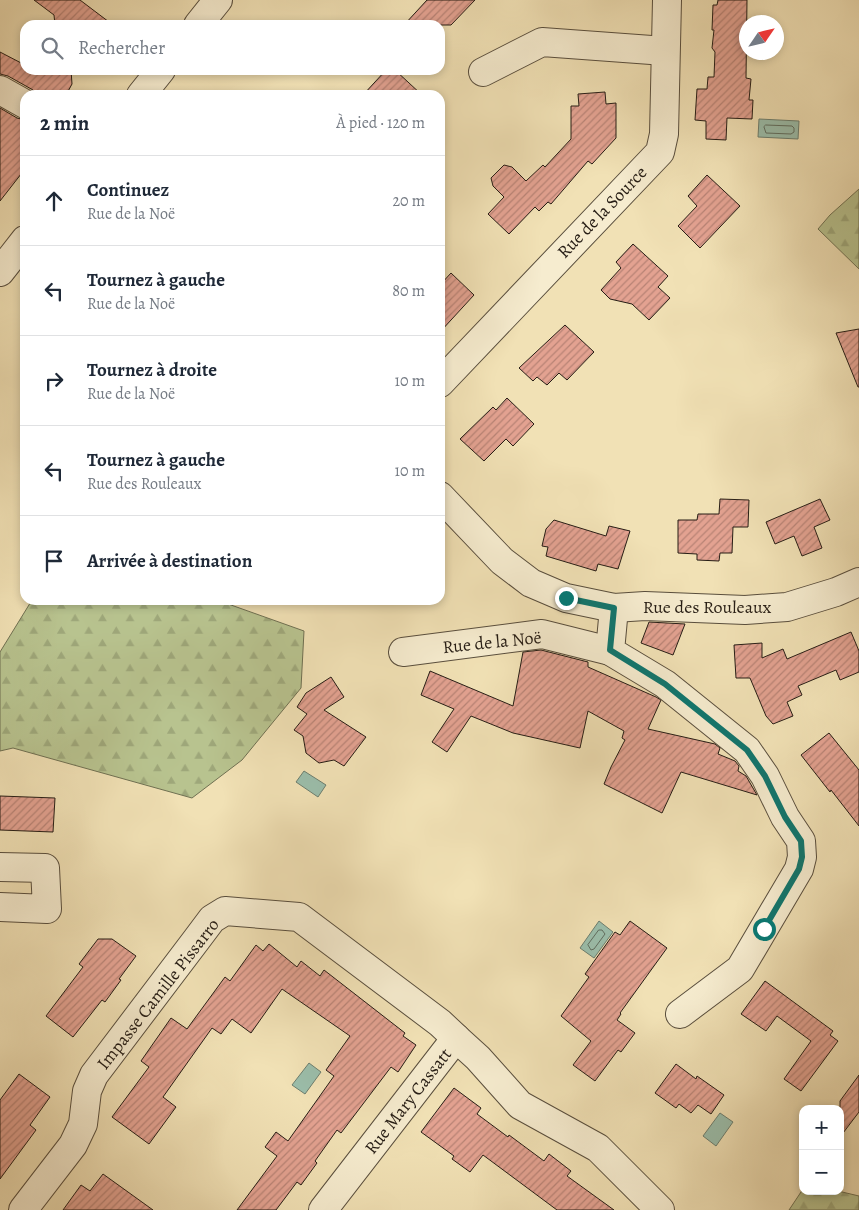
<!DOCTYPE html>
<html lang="fr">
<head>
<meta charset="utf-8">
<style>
	body { margin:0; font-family:Alegreya,serif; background:#f2f2f3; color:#1f2937 }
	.controls { position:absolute; right:15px; bottom:15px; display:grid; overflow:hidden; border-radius:10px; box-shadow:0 2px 8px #0003 }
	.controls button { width:45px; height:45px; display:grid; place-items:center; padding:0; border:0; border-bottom:1px solid #e0e1e3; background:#fff; color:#1f2937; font:25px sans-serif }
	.compass { position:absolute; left:739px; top:15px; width:45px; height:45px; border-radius:50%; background:#fff; box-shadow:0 2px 8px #0003; rotate:55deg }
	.stop { position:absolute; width:15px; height:15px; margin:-11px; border:4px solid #0f766e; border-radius:50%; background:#fff }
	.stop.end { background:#0f766e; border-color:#fff; box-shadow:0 1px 5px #0008 }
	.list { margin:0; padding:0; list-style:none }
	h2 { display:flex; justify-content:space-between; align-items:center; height:65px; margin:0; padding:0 20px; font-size:21px }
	h2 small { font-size:16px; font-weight:400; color:#747a83 }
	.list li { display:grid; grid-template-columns:32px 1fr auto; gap:15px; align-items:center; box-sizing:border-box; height:90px; padding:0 20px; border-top:1px solid #e0e1e3 }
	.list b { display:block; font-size:19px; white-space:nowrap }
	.list p { margin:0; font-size:16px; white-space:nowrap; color:#747a83 }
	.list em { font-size:16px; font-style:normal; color:#747a83 }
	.icon { flex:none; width:28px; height:28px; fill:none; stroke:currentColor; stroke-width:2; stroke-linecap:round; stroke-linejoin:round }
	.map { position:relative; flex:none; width:859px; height:1210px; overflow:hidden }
	.search { position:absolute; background:#fff; box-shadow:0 2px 8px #0003; left:20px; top:20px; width:425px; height:55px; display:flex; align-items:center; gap:12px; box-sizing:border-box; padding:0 18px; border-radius:15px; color:#747a83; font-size:19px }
	.panel { position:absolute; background:#fff; box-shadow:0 2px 8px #0003; left:20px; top:90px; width:425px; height:515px; border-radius:15px }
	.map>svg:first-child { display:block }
</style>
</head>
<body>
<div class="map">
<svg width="859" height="1210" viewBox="0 0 859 1210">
	<defs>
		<pattern id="forest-firs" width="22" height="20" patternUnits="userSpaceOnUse" patternTransform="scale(1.25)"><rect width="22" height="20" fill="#b8c38f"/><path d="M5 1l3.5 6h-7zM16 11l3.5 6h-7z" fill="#9ea77a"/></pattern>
		<pattern id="building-hatch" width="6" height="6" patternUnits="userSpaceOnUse" patternTransform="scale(1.25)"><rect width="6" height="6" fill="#e3a291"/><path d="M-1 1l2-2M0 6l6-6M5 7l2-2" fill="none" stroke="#b88375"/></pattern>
	</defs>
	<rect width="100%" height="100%" fill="#f1e1b5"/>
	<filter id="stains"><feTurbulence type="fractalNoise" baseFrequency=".004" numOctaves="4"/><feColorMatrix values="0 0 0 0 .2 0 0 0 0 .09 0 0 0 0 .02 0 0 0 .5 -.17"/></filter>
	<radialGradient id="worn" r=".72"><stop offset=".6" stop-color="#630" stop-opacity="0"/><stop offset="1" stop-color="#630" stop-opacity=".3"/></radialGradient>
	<g fill="url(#forest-firs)" stroke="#6f7052">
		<polygon points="859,189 859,269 818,229 830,215"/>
		<polygon points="32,600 217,600 304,631 301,688 242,760 192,798 13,748 0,751 0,652"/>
		<polygon points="803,1189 803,1191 838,1191 859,1196 859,1210 789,1210"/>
	</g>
	<g fill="#9bbeab" stroke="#6c7e6f">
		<polygon points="759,119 799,121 798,139 758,137"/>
		<polygon points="304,771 326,785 318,797 296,782"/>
		<polygon points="599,921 613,932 594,958 580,948"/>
		<polygon points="309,1063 321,1072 305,1094 292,1085"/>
		<polygon points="720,1113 733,1122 716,1146 703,1136"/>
	</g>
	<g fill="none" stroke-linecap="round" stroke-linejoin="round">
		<g stroke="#606e60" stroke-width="1">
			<polygon points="766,125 792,126 794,128 794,132 791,134 766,133 764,127"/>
			<polygon points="599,930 602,930 605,934 594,949 591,950 588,945"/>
		</g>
	</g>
	<g fill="url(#building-hatch)" stroke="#261d15">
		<polygon points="34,0 80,0 113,25 55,25 54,15"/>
		<polygon points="427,0 475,0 451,25 404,25"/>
		<polygon points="718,0 747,0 746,78 751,79 749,100 753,100 752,119 727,118 726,140 706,139 706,121 695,120 697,89 707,89 708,77 714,77 715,52 712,48 714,30 712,30 713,5 717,5"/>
		<polygon points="0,52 25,65 25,70 71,70 72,84 66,95 37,95 33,90 8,76 0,74"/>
		<polygon points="386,70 395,70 422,95 363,95"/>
		<polygon points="605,92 606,104 616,103 616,138 592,164 588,161 551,204 548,202 539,211 535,207 509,234 488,214 504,197 493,186 491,178 504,165 512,167 526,181 543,165 545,167 571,139 571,106 579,106 578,94"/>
		<polygon points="0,108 17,118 25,120 25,169 0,201"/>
		<polygon points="707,175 740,206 700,248 678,226 697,206 688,196"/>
		<polygon points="633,244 668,276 658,287 670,298 649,320 632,304 610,299 601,290 621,268 616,262"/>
		<polygon points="451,273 474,295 440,332 440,285"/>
		<polygon points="565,325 594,352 567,380 559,373 547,385 537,377 533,381 519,368"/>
		<polygon points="859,329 859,387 858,387 836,333"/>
		<polygon points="507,398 534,424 513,446 506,439 484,461 460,439 493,407 496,410"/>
		<polygon points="720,499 749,500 748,527 733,527 732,553 720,553 719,561 697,560 697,554 678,553 678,520 697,520 698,514 719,514"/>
		<polygon points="820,499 830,520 814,527 822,548 802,556 794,536 775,544 766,522"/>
		<polygon points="554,520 606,536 609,526 630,531 618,569 598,564 596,571 546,556 548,547 542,546 546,529"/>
		<polygon points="649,622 685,624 673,655 641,643"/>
		<polygon points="851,632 859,651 859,672 840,680 836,670 798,686 802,695 787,702 793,716 773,724 766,716 750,678 736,678 734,645 762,643 762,658 783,649 787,659"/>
		<polygon points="541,650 588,662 588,667 656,697 661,700 648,729 715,744 720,748 718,754 735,761 739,766 738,771 746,776 757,795 681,772 662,813 604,784 611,767 625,740 622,738 624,731 588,711 580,748 513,733 471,716 447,752 432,742 454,709 421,695 430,671 513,706 523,652"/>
		<polygon points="331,677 344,697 324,710 366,737 344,766 334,760 319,763 306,753 303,736 294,730 307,714 297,707 306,693"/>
		<polygon points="829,733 859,770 859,826 831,790 830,792 801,755"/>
		<polygon points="0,796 55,798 53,832 0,830"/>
		<polygon points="630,921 667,948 620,1013 621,1014 617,1020 635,1033 621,1052 618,1050 595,1081 573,1065 591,1041 561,1016 589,977 585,974 615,932 620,935"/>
		<polygon points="98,939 112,939 136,956 119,979 121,980 105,1002 102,1000 73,1037 46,1016 83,967 79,964"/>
		<polygon points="269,944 297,967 301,961 320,976 324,970 405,1033 403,1036 416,1045 398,1072 391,1067 341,1133 337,1130 315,1161 317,1163 301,1185 297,1182 276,1210 237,1210 277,1156 265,1147 276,1132 288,1141 334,1076 326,1070 350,1036 282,989 251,1033 232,1019 221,1034 212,1028 163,1097 176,1107 149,1144 112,1117 149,1067 141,1061 171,1018 187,1029 225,977 230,981 256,945 263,951"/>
		<polygon points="765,981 833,1031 830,1035 838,1041 801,1091 784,1079 811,1041 777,1016 766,1031 741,1014"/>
		<polygon points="676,1064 696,1079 697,1076 724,1095 711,1114 698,1105 691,1113 679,1104 676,1108 655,1093"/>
		<polygon points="19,1074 50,1097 30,1125 36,1130 0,1179 0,1100"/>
		<polygon points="859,1075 859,1112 840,1137 840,1101"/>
		<polygon points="454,1088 481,1108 477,1114 508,1137 509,1135 544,1161 549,1154 571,1171 567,1176 614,1210 557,1210 483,1155 470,1172 452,1159 454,1156 421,1132"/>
		<polygon points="103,1174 153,1210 63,1210 81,1185 90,1191"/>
	</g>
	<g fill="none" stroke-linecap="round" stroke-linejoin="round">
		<g stroke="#594e3d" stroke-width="30">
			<g id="minor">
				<polyline points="198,25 218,0"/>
				<polyline points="483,72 542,42 665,51"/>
				<polyline points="0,90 25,104"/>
				<polyline points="141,95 161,70"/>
				<polyline points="0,272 25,240"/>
				<polyline points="440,383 660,152 664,134 667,0"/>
				<polyline points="440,496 502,561 531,583 566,598 614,608 645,606 745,610 787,607 836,592 859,582"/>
				<polyline points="614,608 610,651 665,684 747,750 765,776 785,817 801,841 802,857 799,869 740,969 680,1014"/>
				<polyline points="403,652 542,634 610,651"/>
				<polyline points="0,867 45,868 47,909 0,907"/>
				<polyline points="23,1210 73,1145 83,1124 87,1091 94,1075 197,939 212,919 225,911 299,917 440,1023 456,1038"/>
				<polyline points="323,1210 456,1038 478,1058 520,1105 598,1148 660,1210"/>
			</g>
		</g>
		<use href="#minor" stroke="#f6eccf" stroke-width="28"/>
	</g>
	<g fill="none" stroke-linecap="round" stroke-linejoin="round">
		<polyline stroke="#0f766e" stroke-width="6" points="566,598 614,608 610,650 665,684 747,750 765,776 785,817 801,841 802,857 799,869 764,929"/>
	</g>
	<g text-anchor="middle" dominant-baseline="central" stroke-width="4" stroke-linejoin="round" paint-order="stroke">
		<g font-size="18" fill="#261d15" stroke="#f6eccf">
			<text transform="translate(602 212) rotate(-46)">Rue de la Source</text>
			<text x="707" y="607">Rue des Rouleaux</text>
			<text transform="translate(492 642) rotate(-6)">Rue de la Noë</text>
			<text transform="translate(158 994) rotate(-52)">Impasse Camille Pissarro</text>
			<text transform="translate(408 1101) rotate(-52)">Rue Mary Cassatt</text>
		</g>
	</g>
	<rect width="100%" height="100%" filter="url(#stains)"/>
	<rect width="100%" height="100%" fill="url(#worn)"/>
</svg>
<div class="controls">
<button>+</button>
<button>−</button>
</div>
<svg class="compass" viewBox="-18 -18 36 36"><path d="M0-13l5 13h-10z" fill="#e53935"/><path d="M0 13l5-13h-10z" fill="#747a83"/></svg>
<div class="stop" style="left:764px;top:929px"></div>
<div class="stop end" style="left:566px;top:598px"></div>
<div class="search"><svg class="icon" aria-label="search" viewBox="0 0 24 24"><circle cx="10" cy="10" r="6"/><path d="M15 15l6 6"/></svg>Rechercher</div>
<section class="panel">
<h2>2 min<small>À pied · 120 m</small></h2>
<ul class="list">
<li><svg class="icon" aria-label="ahead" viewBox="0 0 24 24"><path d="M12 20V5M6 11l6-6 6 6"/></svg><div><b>Continuez</b><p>Rue de la Noë</p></div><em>20 m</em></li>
<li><svg class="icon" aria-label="left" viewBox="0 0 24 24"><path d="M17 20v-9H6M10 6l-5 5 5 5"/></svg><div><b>Tournez à gauche</b><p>Rue de la Noë</p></div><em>80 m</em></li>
<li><svg class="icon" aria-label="right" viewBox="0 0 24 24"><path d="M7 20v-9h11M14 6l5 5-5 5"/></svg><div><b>Tournez à droite</b><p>Rue de la Noë</p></div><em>10 m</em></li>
<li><svg class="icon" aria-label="left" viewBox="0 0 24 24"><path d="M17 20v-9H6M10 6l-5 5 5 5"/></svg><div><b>Tournez à gauche</b><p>Rue des Rouleaux</p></div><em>10 m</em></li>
<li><svg class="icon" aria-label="arrive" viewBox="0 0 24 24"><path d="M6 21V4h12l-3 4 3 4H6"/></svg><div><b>Arrivée à destination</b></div></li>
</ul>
</section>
</div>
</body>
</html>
